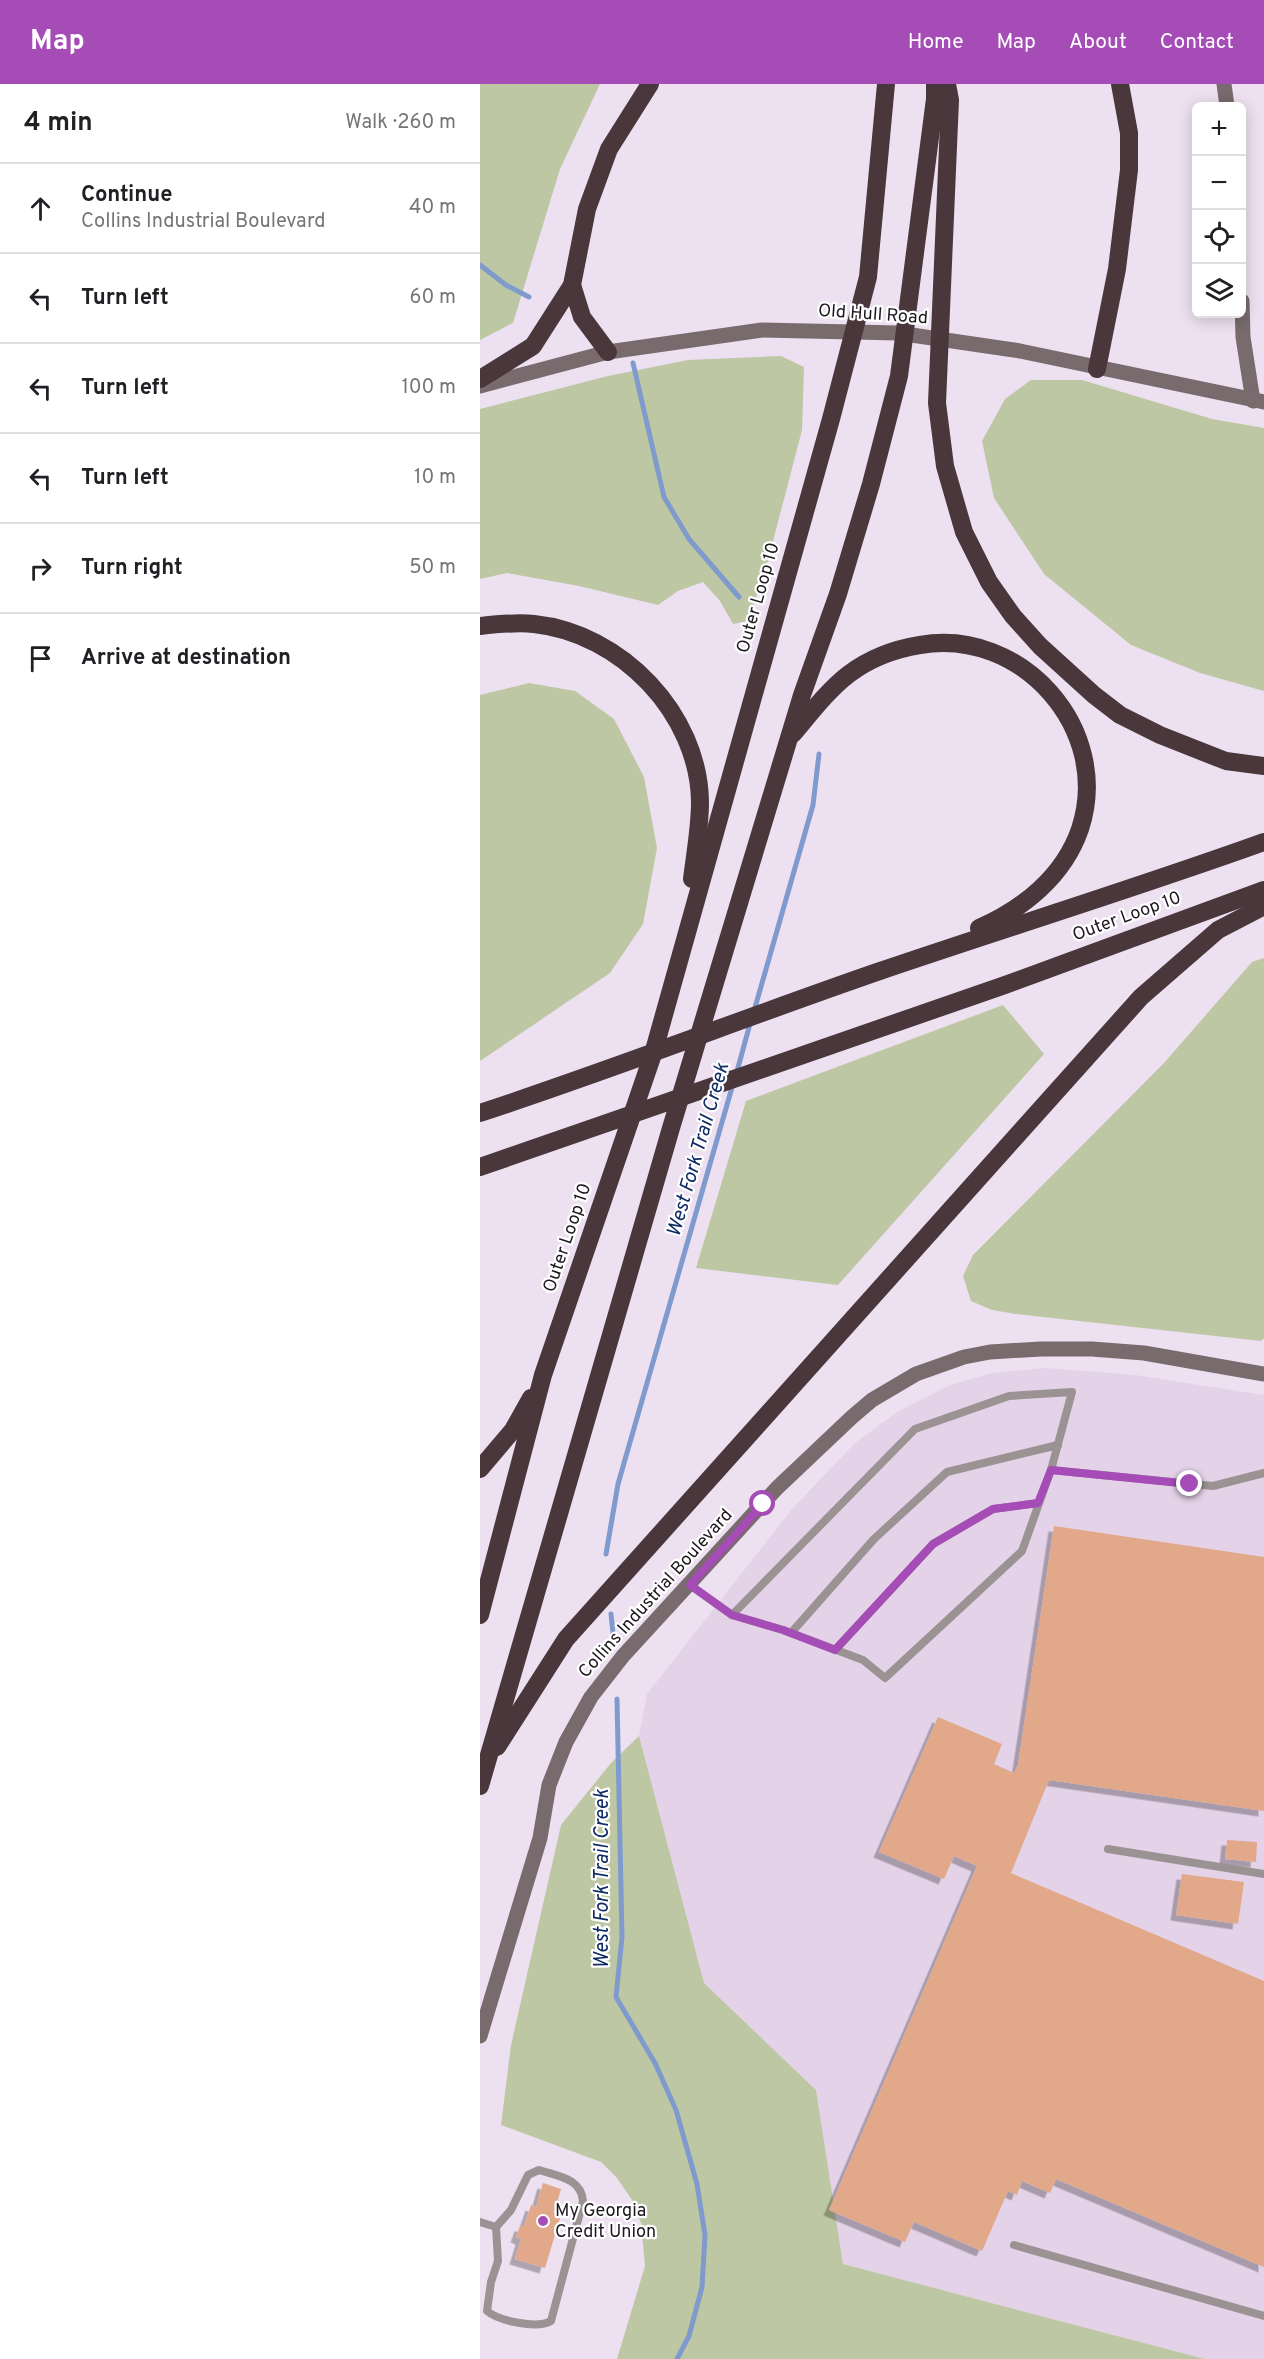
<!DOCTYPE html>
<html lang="en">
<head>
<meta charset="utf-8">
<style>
	body { margin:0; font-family:Overpass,sans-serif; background:#f6f6f6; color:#202124 }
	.controls { position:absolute; right:18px; top:18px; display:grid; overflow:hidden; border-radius:9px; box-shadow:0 3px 15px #0003 }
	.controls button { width:54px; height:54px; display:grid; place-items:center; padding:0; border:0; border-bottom:2px solid #e0e0e0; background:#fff; color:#202124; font:30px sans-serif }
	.stop { position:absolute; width:18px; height:18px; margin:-14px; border:4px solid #a54cb7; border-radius:50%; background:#fff }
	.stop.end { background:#a54cb7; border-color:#fff; box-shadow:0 2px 6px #0008 }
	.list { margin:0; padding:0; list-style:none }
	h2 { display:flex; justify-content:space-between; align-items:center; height:78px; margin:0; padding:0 24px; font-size:26px }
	h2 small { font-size:20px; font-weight:400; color:#757577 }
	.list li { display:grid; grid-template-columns:39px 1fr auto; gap:18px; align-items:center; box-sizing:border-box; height:90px; padding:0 24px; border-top:2px solid #e0e0e0 }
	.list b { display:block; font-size:22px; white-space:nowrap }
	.list p { margin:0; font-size:20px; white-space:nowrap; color:#757577 }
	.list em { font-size:20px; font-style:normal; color:#757577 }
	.icon { flex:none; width:33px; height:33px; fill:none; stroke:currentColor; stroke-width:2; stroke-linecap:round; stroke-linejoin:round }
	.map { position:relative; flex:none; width:784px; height:2275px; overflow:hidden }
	header { display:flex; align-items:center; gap:36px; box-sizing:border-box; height:84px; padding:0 30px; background:#a54cb7; color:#fff }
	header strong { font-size:28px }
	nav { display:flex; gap:33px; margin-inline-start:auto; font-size:21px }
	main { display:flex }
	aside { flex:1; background:#fff }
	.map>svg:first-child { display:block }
</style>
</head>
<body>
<header>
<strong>Map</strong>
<nav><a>Home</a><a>Map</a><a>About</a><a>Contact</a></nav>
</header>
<main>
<aside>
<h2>4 min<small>Walk · 260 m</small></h2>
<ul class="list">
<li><svg class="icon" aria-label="ahead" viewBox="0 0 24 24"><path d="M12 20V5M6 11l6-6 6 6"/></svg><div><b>Continue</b><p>Collins Industrial Boulevard</p></div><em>40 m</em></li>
<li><svg class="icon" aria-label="left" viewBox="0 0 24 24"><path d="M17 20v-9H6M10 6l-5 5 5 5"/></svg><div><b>Turn left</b></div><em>60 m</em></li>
<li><svg class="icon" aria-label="left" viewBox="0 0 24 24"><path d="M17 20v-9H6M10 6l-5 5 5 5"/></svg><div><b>Turn left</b></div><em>100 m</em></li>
<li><svg class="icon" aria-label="left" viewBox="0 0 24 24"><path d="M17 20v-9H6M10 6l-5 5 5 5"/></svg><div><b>Turn left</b></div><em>10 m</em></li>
<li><svg class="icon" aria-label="right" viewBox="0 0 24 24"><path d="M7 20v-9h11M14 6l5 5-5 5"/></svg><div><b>Turn right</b></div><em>50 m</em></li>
<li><svg class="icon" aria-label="arrive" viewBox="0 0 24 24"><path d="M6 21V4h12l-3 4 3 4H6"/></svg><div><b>Arrive at destination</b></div></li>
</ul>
</aside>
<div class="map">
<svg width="784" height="2275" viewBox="0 0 784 2275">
	<defs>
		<filter id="shadow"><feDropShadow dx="-5.5" dy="5.5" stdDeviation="0" flood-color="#0004"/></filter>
	</defs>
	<rect width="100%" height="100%" fill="#ede0f0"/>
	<polygon fill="#e4d2e8" points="566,1284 655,1291 784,1311 784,2275 725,2275 363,2180 336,2006 224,1899 159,1652 167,1610 312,1425 375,1359 417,1328 470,1301 512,1289"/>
	<g fill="#bec7a3">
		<polygon points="0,0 120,0 80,85 33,239 0,256"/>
		<polygon points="301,272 324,283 322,346 286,484 268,537 253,540 240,517 223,498 198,507 178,521 99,502 27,489 0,495 0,325 128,292 208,276"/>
		<polygon points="551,296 602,296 732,335 784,344 784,607 720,589 651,561 564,490 514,414 502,357 525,315"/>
		<polygon points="49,599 95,607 134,635 164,693 177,764 163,840 130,889 0,977 0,611"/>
		<polygon points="784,874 784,1254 781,1257 536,1230 512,1226 491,1217 483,1192 493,1171 684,979 772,878"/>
		<polygon points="523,921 564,970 358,1201 216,1184 266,1017"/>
		<polygon points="159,1652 224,1899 336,2006 363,2180 725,2275 137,2275 165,2182 161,2139 152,2116 137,2094 121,2078 21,2041 31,1961 81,1741 131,1679"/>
	</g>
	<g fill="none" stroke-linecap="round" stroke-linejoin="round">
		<g stroke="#7f9acc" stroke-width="5">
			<polyline points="0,181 26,201 49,213"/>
			<polyline points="153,279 184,413 209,455 259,513"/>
			<polyline points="274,927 333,721 339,670"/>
			<polyline points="256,991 271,936"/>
			<polyline points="126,1470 138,1400 253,1000"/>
			<polyline points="131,1530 134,1559"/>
			<polyline points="137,1615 142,1853 136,1913 175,1979 196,2026 217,2100 225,2151 222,2203 209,2252 197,2275"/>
		</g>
	</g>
	<g fill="#e2a88a" filter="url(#shadow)">
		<polygon points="574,1442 784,1473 784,1727 569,1696 531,1789 784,1897 784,2183 576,2095 570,2109 542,2097 537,2111 528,2107 502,2167 434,2138 425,2158 349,2126 497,1782 474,1772 464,1795 399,1768 458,1633 522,1660 514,1680 534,1689 538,1681"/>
		<polygon points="747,1756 777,1758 776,1778 745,1775"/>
		<polygon points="702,1790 764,1798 758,1840 696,1831"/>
		<polygon points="63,2099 81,2105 74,2129 81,2131 65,2184 35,2175 41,2155 36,2153 40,2142 44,2142 51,2121 56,2123"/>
	</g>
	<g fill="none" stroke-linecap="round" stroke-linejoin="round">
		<g stroke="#9b9294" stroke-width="8">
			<polyline points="210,1501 252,1531 435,1345 529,1312 592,1308 571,1386 733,1402 784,1389"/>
			<polyline points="252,1531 303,1546 383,1576 405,1594 542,1467 571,1386"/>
			<polyline points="311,1549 394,1455 467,1388 578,1361"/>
			<polyline points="355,1566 453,1460 513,1425 558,1419"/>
			<polyline points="628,1765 784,1790"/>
			<path d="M 59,2086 C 77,2092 101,2094 103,2117 L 71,2237 C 57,2245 19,2237 7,2227 L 11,2198 L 18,2177 L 16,2143 L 31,2126 L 48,2091 Z"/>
			<polyline points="0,2138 16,2143"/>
			<polyline points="534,2161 784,2232"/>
		</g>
		<g stroke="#786a6d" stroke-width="15">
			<polyline points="744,0 747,22"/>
			<polyline points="762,217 763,253 773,317"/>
			<polyline points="0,302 128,268 282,246 418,249 540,267 784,318"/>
			<polyline points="0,1952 60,1754 69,1701 86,1658 111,1613 143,1572 297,1404 372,1333 392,1316 436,1290 484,1273 510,1268 561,1265 612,1265 664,1269 784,1290"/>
		</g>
		<g stroke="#49373c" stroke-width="18">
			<polyline points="467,0 470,16 457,319 465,382 484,448 509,498 533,532 560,562 614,611 640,631 680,651 746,677 784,682"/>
			<polyline points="92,201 102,233 128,268"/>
			<polyline points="617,285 637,185 649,86 649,49 640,0"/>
			<polyline points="0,295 53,262 92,201 107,125 129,65 170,0"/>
			<path d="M 0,542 C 18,540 36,538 54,540 C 141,549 219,630 220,718 C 220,744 215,770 212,795"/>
			<path d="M 313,650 C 330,630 348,606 369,590 C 389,575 415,565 440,561 C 541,543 633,645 600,745 C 584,792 543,825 499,844"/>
			<path d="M 0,1029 C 134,985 264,934 397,888 C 526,844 656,804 784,758"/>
			<polyline points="0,1083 525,901 784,806"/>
			<polyline points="0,1385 33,1346 51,1314"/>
			<polyline points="0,1531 63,1291 173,970 351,335 388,193 406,0"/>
			<polyline points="17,1663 86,1555 661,913 738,846 784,822"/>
			<polyline points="0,1702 191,1044 322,611 358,510 391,400 419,292 455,15 455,0"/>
		</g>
	</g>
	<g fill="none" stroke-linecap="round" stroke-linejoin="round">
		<polyline stroke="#a54cb7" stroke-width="8" points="283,1420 210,1501 252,1531 303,1546 355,1566 453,1460 513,1425 558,1419 571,1386 710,1400"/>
	</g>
	<circle fill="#a54cb7" stroke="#fff" stroke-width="2" cx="63" cy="2137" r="6"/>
	<g text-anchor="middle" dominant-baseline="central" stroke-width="4.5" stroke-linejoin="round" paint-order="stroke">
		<g font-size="18" fill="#1d181e" stroke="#fff">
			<text transform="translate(393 231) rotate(4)">Old Hull Road</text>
			<text transform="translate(279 514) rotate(-74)">Outer Loop 10</text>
			<text transform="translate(647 833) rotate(-20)">Outer Loop 10</text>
			<text transform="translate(88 1154) rotate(-71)">Outer Loop 10</text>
			<text transform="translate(176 1510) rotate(-48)">Collins Industrial Boulevard</text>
		</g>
		<g font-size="18" fill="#1d181e" stroke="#fff" text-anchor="start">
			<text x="75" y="2127">My Georgia<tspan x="75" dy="21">Credit Union</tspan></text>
		</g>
		<g font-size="20" font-style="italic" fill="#0e2b66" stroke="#fff">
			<text transform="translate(219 1066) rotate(-74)">West Fork Trail Creek</text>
			<text transform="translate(123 1795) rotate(-90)">West Fork Trail Creek</text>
		</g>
	</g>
</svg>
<div class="controls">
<button>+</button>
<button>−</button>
<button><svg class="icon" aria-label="locate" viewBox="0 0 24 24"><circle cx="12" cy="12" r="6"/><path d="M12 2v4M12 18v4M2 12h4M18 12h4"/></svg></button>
<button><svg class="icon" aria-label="layers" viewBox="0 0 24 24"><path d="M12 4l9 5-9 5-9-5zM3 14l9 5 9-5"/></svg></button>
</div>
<div class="stop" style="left:283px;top:1420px"></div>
<div class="stop end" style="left:710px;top:1400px"></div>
</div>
</main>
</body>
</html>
